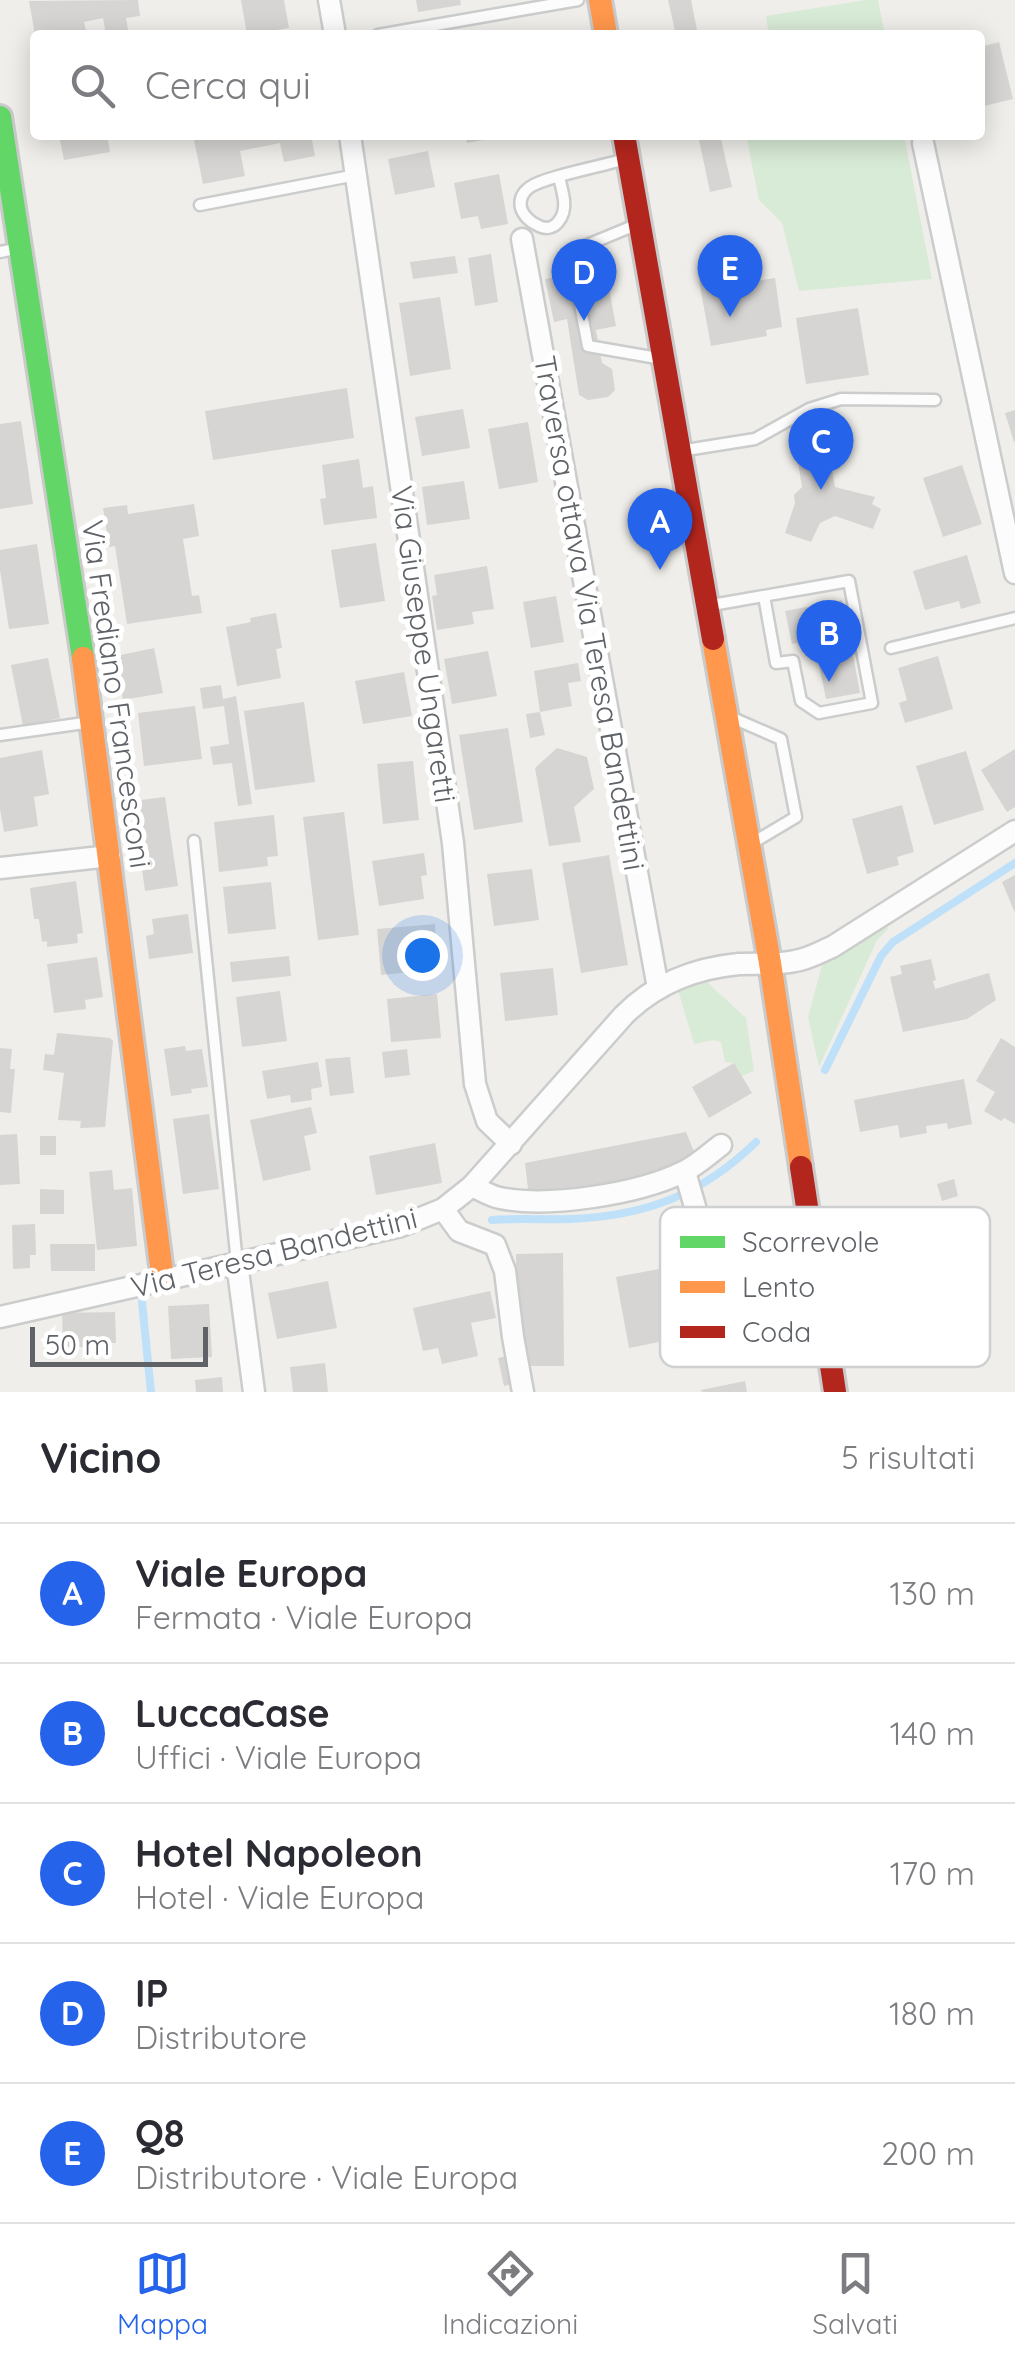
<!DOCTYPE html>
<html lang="it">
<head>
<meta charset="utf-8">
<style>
	body { margin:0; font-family:Quicksand,sans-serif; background:#f2f2f3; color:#2b2b33 }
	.scale { position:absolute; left:30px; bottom:25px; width:178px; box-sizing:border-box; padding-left:10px; border:5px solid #5f6368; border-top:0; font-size:28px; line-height:35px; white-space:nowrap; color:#5f6368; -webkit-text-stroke:8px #fff; paint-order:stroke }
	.you { position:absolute; left:422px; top:955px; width:35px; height:35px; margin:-25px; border:8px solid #fff; border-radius:50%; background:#1a73e8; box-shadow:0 0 0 15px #1a73e833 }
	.badge { display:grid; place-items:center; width:65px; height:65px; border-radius:50%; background:#2563eb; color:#fff; font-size:32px; font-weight:700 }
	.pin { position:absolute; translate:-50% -82px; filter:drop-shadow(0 2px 5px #0008) }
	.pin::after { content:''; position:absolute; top:52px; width:35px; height:30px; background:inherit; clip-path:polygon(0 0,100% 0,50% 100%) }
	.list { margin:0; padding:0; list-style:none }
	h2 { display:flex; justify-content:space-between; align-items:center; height:130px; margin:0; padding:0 40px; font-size:42px }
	h2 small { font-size:32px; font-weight:400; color:#7c7c81 }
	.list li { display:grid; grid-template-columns:65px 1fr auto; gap:30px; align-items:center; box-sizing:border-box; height:140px; padding:0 40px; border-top:2px solid #e1e1e2 }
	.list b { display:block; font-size:38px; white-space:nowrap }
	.list p { margin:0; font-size:32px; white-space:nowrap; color:#7c7c81 }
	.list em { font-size:32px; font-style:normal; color:#7c7c81 }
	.icon { flex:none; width:55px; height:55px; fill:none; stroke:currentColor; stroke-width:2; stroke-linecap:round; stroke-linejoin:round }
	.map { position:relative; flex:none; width:1015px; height:1392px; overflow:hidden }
	.search { position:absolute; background:#fff; box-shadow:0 5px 25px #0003; left:30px; right:30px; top:30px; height:110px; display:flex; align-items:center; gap:25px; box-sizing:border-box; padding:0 35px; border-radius:10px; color:#7c7c81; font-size:38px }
	.sheet { height:830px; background:#fff }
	nav { display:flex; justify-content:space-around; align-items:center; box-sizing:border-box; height:140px; border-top:2px solid #e1e1e2; background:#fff; font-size:28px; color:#7c7c81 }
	nav a { display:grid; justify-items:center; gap:5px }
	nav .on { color:#2563eb }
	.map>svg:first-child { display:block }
</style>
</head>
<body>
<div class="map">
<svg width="1015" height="1392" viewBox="0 0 1015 1392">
	<rect width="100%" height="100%" fill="#efeeea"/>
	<g fill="#d8ebd6">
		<polygon points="866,0 878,0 885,35 769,35 766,16"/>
		<polygon points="746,135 904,135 932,279 799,291 782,223 759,200"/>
		<polygon points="885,922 888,929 877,940 819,1067 808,1017 822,965"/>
		<polygon points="707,982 746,1018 754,1071 742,1076 734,1063 725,1062 721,1042 714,1040 694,1044 678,990"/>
	</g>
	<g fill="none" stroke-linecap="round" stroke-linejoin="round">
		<g stroke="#bfe0f9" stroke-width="8">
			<polyline points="825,1070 881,956 893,942 1015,863"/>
			<path d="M 492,1220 C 519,1218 545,1220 571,1219 C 646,1216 703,1194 756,1142"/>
			<polyline points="142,1302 151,1392"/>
		</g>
	</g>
	<g fill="#d6d5d3">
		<polygon points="138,0 140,16 126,18 129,35 106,35 103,18 84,22 87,35 35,35 29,1"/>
		<polygon points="241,0 284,0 289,28 247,35"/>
		<polygon points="416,0 460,0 461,5 418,12"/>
		<polygon points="668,0 691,0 698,35 676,35"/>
		<polygon points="999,42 1013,99 980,107 980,47"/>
		<polygon points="59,135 107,135 110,152 64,160"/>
		<polygon points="193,135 311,135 315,156 284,162 280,143 240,151 245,176 203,184"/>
		<polygon points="466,135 500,135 500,137 467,143"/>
		<polygon points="698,135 720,135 732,187 710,192"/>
		<polygon points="428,151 435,187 395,195 388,159"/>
		<polygon points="499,174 508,224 481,229 478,216 461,219 454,183"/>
		<polygon points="602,251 616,326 596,330 602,363 612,369 615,390 608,397 588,400 579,395 567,319 554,322 545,279 572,274 569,257"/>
		<polygon points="491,254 498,302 475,306 468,258"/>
		<polygon points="455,256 458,273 413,279 410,262"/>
		<polygon points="754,270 756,281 775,278 782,327 766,330 767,336 711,346 699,281"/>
		<polygon points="440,297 451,369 410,376 399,303"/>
		<polygon points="858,308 869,375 806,384 796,318"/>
		<polygon points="347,388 354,438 213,460 205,411"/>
		<polygon points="463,409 470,448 422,456 415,417"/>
		<polygon points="1015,410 1015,442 1014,442 1005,413"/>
		<polygon points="21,421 33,504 0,509 0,424"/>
		<polygon points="528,422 538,482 499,489 488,429"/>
		<polygon points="825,431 835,487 875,497 872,504 881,509 873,529 835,516 820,523 811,542 785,533 795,503 794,495 802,487 794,437"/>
		<polygon points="359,459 363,488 373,486 377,518 324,525 320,499 326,498 322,465"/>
		<polygon points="962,465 982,524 943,537 923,478"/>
		<polygon points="464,481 470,519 427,525 422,487"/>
		<polygon points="194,504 199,536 183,539 192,596 199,595 202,613 127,624 115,546 109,547 103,508 127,505 128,514"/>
		<polygon points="376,543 385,601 340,608 331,550"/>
		<polygon points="37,544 49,624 9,629 0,570 0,550"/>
		<polygon points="967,555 981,603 961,609 959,601 925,610 913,571"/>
		<polygon points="487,566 494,609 472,612 474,624 437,630 432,596 437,595 434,575"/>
		<polygon points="556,596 564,642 531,648 523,602"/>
		<polygon points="842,600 849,637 854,636 858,654 853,655 860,693 826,699 814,640 792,644 785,611"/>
		<polygon points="276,613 282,648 276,649 281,678 237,686 226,627 251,622 250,618"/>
		<polygon points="154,648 163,693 123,700 119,677 115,677 111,657"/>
		<polygon points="488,651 497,696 452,704 444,659"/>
		<polygon points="938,656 953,709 905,723 899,703 907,700 898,668"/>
		<polygon points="48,658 60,718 23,726 11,665"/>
		<polygon points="578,663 581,681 568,683 572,706 540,712 534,671"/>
		<polygon points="404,672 412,716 363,724 355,681"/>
		<polygon points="221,685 223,699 236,696 252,804 238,806 232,763 213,765 210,747 229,744 224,706 203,709 200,688"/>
		<polygon points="304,702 315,782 255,790 244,711"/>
		<polygon points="195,706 202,759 144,766 138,713"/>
		<polygon points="540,712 545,735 530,738 526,714"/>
		<polygon points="508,728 523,822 474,830 459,735"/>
		<polygon points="557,748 587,757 594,789 574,807 581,842 549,846 535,768"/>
		<polygon points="1015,749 1015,807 1007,812 981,770"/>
		<polygon points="42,750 49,794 34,797 38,826 4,832 0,809 0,758"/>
		<polygon points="966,751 984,810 934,825 916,766"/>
		<polygon points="413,761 419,820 383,824 377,764"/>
		<polygon points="165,797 178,886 145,891 133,801"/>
		<polygon points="902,805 914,852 897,857 899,865 867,874 852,819"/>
		<polygon points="344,812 359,935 318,940 303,817"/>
		<polygon points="274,815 278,856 267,857 268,866 219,872 214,822"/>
		<polygon points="424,853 427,875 421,876 424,899 379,906 372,861"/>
		<polygon points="609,855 628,965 581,973 562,863"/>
		<polygon points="532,869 539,920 494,926 487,874"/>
		<polygon points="1015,875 1015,913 1002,882"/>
		<polygon points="76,881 83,933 77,934 78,943 47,947 47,941 42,942 39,919 34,919 30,888"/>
		<polygon points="271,882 276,929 228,934 223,887"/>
		<polygon points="188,914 193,953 149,959 146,936 154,934 152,919"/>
		<polygon points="435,924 436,946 430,946 432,970 381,975 377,929"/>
		<polygon points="289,956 291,976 232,982 230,962"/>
		<polygon points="97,957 103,997 85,1000 86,1009 54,1013 47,964"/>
		<polygon points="931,959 936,980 933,981 935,989 989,973 996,1000 967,1019 903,1032 890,977 902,974 900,966"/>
		<polygon points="553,968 558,1015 505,1021 500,973"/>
		<polygon points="280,991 287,1041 242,1047 236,997"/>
		<polygon points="437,994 441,1038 391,1042 387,999"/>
		<polygon points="57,1033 110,1038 113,1041 105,1127 80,1128 81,1121 58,1120 64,1073 43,1070 45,1054 54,1055"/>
		<polygon points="1001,1038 1015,1047 1015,1124 1004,1118 1001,1121 984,1111 995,1092 976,1081"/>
		<polygon points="185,1046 186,1051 202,1049 208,1087 191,1089 192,1093 171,1096 164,1049"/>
		<polygon points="0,1048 12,1049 10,1069 15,1069 11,1113 0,1112"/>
		<polygon points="407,1049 410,1075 385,1078 382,1052"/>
		<polygon points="350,1057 354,1093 330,1096 325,1059"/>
		<polygon points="318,1062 322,1087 311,1089 312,1100 291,1103 290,1095 267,1099 262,1071"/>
		<polygon points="734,1063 752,1093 709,1118 692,1087"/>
		<polygon points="964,1079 972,1124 948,1129 947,1123 926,1126 927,1133 900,1138 898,1125 860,1132 854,1100"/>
		<polygon points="311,1107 317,1133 304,1136 311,1170 263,1181 250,1120"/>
		<polygon points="209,1114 219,1189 183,1194 173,1119"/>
		<polygon points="686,1132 695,1154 655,1178 564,1196 528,1189 525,1163"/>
		<polygon points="17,1134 20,1184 0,1185 0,1135"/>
		<rect x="40" y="1136" width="16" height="19"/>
		<polygon points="435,1143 442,1183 376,1195 369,1156"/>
		<polygon points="112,1170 114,1190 132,1188 137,1246 97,1250 89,1172"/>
		<polygon points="954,1179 958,1196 942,1201 937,1184"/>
		<polygon points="40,1189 64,1190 64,1214 40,1214"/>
		<polygon points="35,1224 36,1255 30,1255 30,1268 13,1269 12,1225"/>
		<polygon points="50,1244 95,1244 95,1271 51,1271"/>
		<polygon points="563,1253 564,1366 518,1366 516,1254"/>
		<polygon points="686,1264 699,1334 629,1348 616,1277"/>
		<polygon points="328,1281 337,1328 277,1339 268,1293"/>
		<polygon points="490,1291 496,1318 471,1323 478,1356 442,1364 438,1348 423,1351 413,1308"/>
		<polygon points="209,1304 212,1357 171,1359 168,1306"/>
		<polygon points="115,1312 116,1343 86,1343 87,1347 63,1347 62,1313"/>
		<polygon points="510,1355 517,1383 504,1386 498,1358"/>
		<polygon points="325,1363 328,1392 293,1392 290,1367"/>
		<polygon points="222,1377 223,1392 196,1392 195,1380"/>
		<polygon points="745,1381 747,1392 702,1392 701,1390"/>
	</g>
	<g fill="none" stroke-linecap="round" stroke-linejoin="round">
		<g stroke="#cbcccc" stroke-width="15">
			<g id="lane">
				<polyline points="378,35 578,0"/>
				<path d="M 559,177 C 561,185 563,193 564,200 C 566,217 554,235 537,225 C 530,222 523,215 521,208 C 519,199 523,192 530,187 C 544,177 602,166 622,160"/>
				<polyline points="200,205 356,175"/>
				<polyline points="633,226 570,252 588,346 657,358"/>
				<polyline points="0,252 20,248"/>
				<polyline points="686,450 755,439 809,409 841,399 935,400"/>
				<polyline points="712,605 849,581 872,703 819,713 801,701 793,661 776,663 764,596"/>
				<polyline points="891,648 1015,618"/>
				<polyline points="735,719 781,739 796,817 754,842"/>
				<polyline points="0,735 91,722"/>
				<polyline points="194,841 237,1263"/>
			</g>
		</g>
		<g stroke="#cbcccc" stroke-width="25">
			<g id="street">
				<polyline points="329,0 335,35"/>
				<polyline points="350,135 453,843 475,1084 487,1121 511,1144"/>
				<polyline points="923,143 1015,573"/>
				<polyline points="522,239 658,988"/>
				<polyline points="0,868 110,856"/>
				<polyline points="685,1172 696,1210 719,1318"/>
				<path d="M 472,1186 C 481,1190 490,1196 500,1198 C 548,1208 638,1194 683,1172 C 696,1166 709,1154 721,1145"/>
				<polyline points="443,1209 459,1231 495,1245 505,1271 513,1337 523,1392"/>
				<polyline points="237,1263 254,1392"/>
				<path d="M 0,1317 L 401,1226 L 443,1209 L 472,1186 L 624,1015 C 655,984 696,968 739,964 C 757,963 776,965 795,961 C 808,959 820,952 832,947 L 1015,831"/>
			</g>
		</g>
		<g stroke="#cacacb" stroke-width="28">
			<polyline id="fast" points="0,117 83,658"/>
		</g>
		<g stroke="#cacacb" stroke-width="28">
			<g id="slow">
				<polyline points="600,0 606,35"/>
				<polyline points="713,639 770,963 801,1167"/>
				<polyline points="83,658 163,1281"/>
			</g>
		</g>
		<g stroke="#cacacb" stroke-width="28">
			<g id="jam">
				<polyline points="624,135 713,639"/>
				<polyline points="801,1167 835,1392"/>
			</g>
		</g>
		<use href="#lane" stroke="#fdfcfc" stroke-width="10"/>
		<use href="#street" stroke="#fdfcfc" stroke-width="20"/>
		<use href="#fast" stroke="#63d668" stroke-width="22"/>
		<use href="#slow" stroke="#ff974d" stroke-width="22"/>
		<use href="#jam" stroke="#b3261e" stroke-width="22"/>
	</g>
	<g text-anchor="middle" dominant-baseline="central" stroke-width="10" stroke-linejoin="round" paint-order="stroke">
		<g font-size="30" fill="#5f6368" stroke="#fff">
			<text transform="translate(590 613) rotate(80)">Traversa ottava Via Teresa Bandettini</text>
			<text transform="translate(424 644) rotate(82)">Via Giuseppe Ungaretti</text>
			<text transform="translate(117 694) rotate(82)">Via Frediano Francesconi</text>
			<text transform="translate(274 1252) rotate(-14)">Via Teresa Bandettini</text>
		</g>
	</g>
	<rect x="660" y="1207" width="330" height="160" rx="15" fill="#fff" stroke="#cfd0d2" stroke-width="2.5"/>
	<rect x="680" y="1236" width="45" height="12" fill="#63d668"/>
	<rect x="680" y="1281" width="45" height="12" fill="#ff974d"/>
	<rect x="680" y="1326" width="45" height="12" fill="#b3261e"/>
	<g font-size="28" fill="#5f6368">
		<text x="742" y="1252">Scorrevole</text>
		<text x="742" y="1297">Lento</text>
		<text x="742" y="1342">Coda</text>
	</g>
</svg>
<div class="scale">50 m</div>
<div class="you"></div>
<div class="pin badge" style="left:660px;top:570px">A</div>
<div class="pin badge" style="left:829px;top:682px">B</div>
<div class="pin badge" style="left:821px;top:490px">C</div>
<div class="pin badge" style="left:584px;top:321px">D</div>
<div class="pin badge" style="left:730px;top:317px">E</div>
<div class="search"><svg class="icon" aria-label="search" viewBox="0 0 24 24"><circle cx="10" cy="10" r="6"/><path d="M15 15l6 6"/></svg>Cerca qui</div>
</div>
<section class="sheet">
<h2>Vicino<small>5 risultati</small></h2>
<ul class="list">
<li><span class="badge">A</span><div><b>Viale Europa</b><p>Fermata · Viale Europa</p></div><em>130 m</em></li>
<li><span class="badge">B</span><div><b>LuccaCase</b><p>Uffici · Viale Europa</p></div><em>140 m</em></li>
<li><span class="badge">C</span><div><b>Hotel Napoleon</b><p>Hotel · Viale Europa</p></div><em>170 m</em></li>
<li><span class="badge">D</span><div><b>IP</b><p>Distributore</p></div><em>180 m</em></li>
<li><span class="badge">E</span><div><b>Q8</b><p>Distributore · Viale Europa</p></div><em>200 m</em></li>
</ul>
</section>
<nav>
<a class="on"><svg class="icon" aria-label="map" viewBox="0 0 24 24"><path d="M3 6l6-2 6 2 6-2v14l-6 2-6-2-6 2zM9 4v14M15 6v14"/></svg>Mappa</a>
<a><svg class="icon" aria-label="directions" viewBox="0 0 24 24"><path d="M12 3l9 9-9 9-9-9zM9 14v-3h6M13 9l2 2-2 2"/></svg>Indicazioni</a>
<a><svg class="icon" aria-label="saved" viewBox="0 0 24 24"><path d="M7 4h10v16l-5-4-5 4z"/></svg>Salvati</a>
</nav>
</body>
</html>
